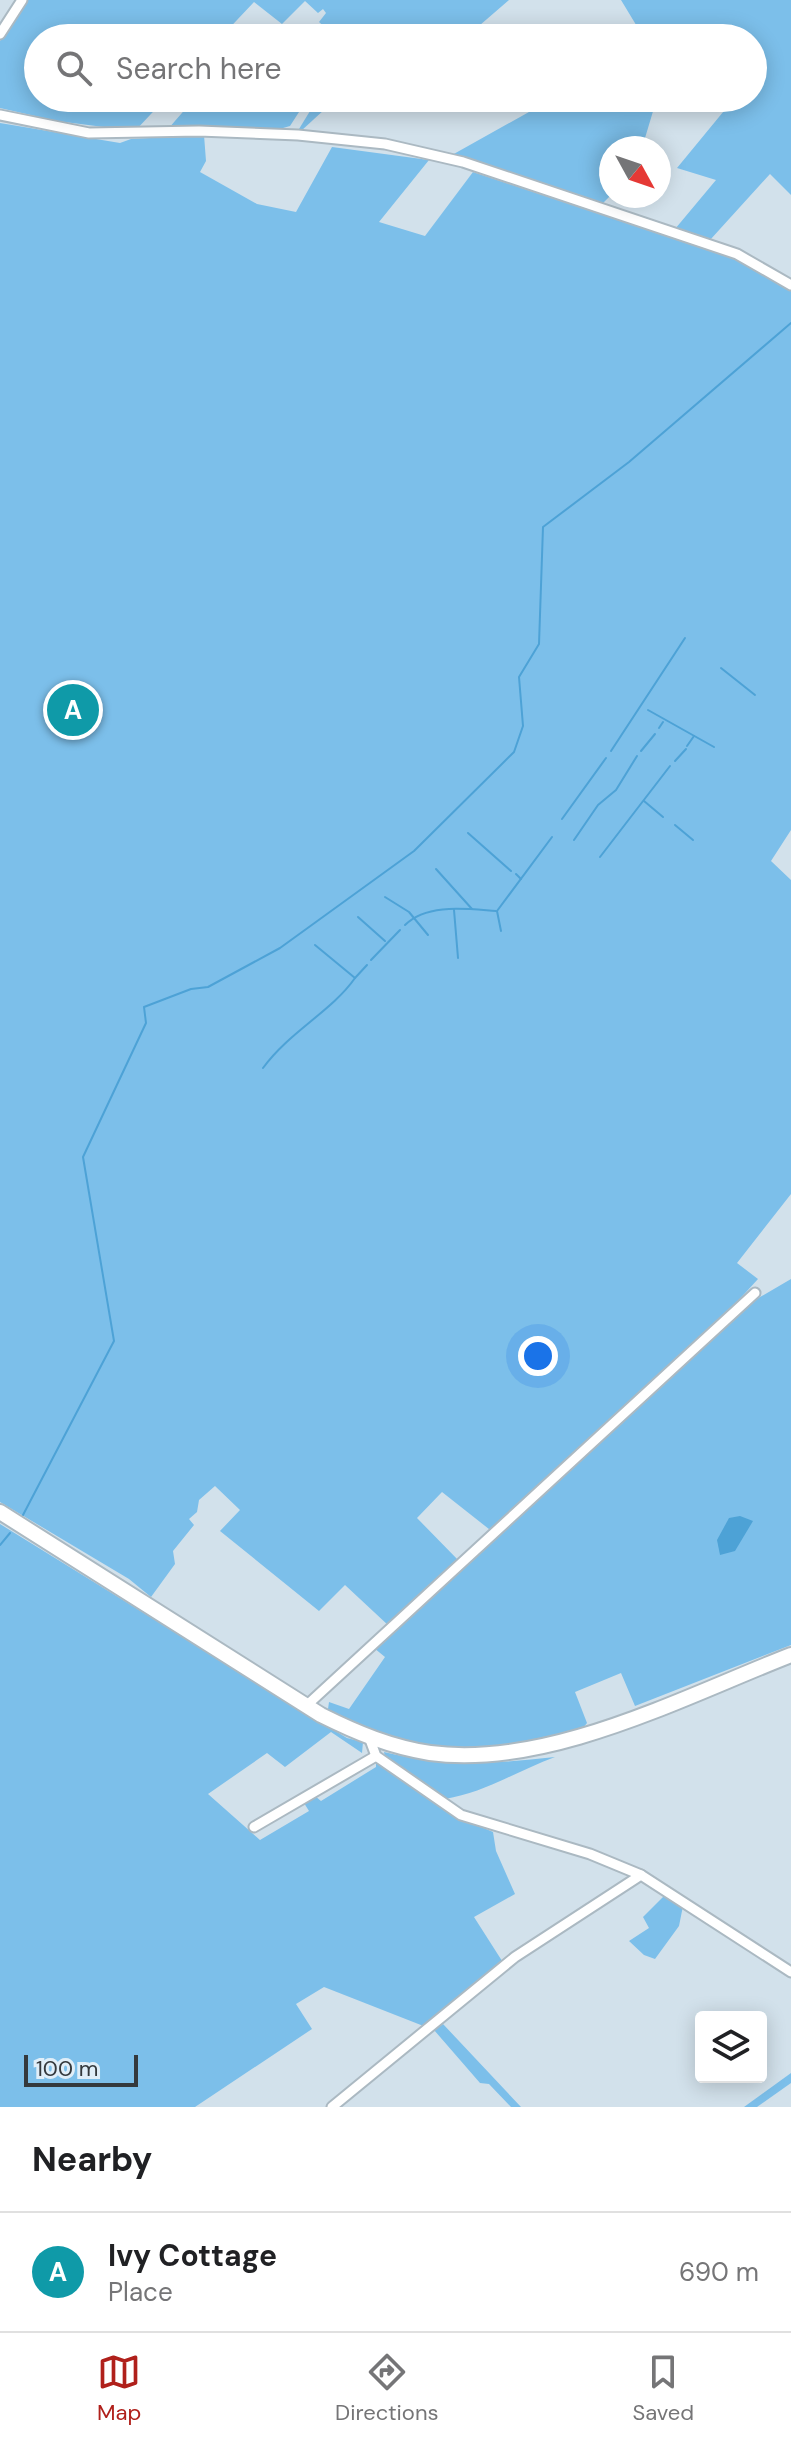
<!DOCTYPE html>
<html lang="en">
<head>
<meta charset="utf-8">
<style>
	body { margin:0; font-family:"DM Sans",sans-serif; background:#f6f6f6; color:#202124 }
	.controls { position:absolute; right:24px; bottom:24px; display:grid; overflow:hidden; border-radius:8px; box-shadow:0 4px 20px #0003 }
	.controls button { width:72px; height:72px; display:grid; place-items:center; padding:0; border:0; border-bottom:2px solid #e0e0e0; background:#fff; color:#202124; font:40px sans-serif }
	.compass { position:absolute; left:599px; top:136px; width:72px; height:72px; border-radius:50%; background:#fff; box-shadow:0 4px 20px #0003; rotate:130deg }
	.scale { position:absolute; left:24px; bottom:20px; width:114px; box-sizing:border-box; padding-left:8px; border:4px solid #34393d; border-top:0; font-size:22px; line-height:28px; white-space:nowrap; color:#34393d; -webkit-text-stroke:6px #e0eef8; paint-order:stroke }
	.you { position:absolute; left:538px; top:1356px; width:28px; height:28px; margin:-20px; border:6px solid #fff; border-radius:50%; background:#1a73e8; box-shadow:0 0 0 12px #1a73e833 }
	.badge { display:grid; place-items:center; width:52px; height:52px; border-radius:50%; background:#b0201b; color:#fff; font-size:26px; font-weight:700 }
	.pin { position:absolute; translate:-50% -50%; border:4px solid #fff; box-shadow:0 2px 8px #0006 }
	.list { margin:0; padding:0; list-style:none }
	h2 { display:flex; justify-content:space-between; align-items:center; height:104px; margin:0; padding:0 32px; font-size:34px }
	h2 small { font-size:26px; font-weight:400; color:#757577 }
	.list li { display:grid; grid-template-columns:52px 1fr auto; gap:24px; align-items:center; box-sizing:border-box; height:120px; padding:0 32px; border-top:2px solid #e0e0e0 }
	.list b { display:block; font-size:30px; white-space:nowrap }
	.list p { margin:0; font-size:26px; white-space:nowrap; color:#757577 }
	.list em { font-size:26px; font-style:normal; color:#757577 }
	.icon { flex:none; width:44px; height:44px; fill:none; stroke:currentColor; stroke-width:2; stroke-linecap:round; stroke-linejoin:round }
	.map { position:relative; flex:none; width:791px; height:2107px; overflow:hidden }
	.search { position:absolute; background:#fff; box-shadow:0 4px 20px #0003; left:24px; right:24px; top:24px; height:88px; display:flex; align-items:center; gap:20px; box-sizing:border-box; padding:0 28px; border-radius:44px; color:#757577; font-size:30px }
	.sheet { height:224px; background:#fff }
	nav { display:flex; justify-content:space-around; align-items:center; box-sizing:border-box; height:112px; border-top:2px solid #e0e0e0; background:#fff; font-size:22px; color:#757577 }
	nav a { display:grid; justify-items:center; gap:4px }
	nav .on { color:#b0201b }
	.map>svg:first-child { display:block }
</style>
</head>
<body>
<div class="map">
<svg width="791" height="2107" viewBox="0 0 791 2107">
	<rect width="100%" height="100%" fill="#d2e1eb"/>
	<g fill="#7cbfea">
		<polygon points="27,0 509,0 465,38 337,38 319,22 326,13 323,9 318,13 305,1 282,24 254,2 220,38 38,38 38,98 166,98 135,131 57,121 0,108 0,41"/>
		<polygon points="621,0 791,0 791,195 770,174 710,240 675,229 716,180 677,168 728,106 713,98 753,98 753,38 644,38"/>
		<polygon points="195,98 213,101 308,98 290,126 283,128 168,129"/>
		<polygon points="318,98 337,98 301,131 299,129"/>
		<polygon points="554,98 664,98 654,108 642,148 611,148 611,195 602,204 452,155"/>
		<polygon points="0,123 120,143 131,139 204,135 206,161 200,172 257,204 296,212 332,147 429,160 379,222 425,236 473,172 745,262 791,290 791,830 771,861 791,880 791,1194 737,1263 758,1279 726,1314 494,1533 442,1492 417,1518 460,1562 389,1626 345,1585 319,1611 220,1531 240,1510 215,1486 199,1500 197,1512 189,1519 194,1525 173,1551 175,1564 151,1597 129,1579 0,1502"/>
		<path d="M 791,1279 L 791,1645 L 635,1706 L 621,1673 L 575,1692 L 587,1723 L 583,1728 C 495,1754 409,1758 328,1709 L 329,1702 L 349,1709 L 385,1657 L 374,1648 L 583,1459 L 743,1307 Z"/>
		<polygon points="0,1524 322,1723 347,1738 363,1742 362,1753 331,1732 285,1767 267,1753 208,1794 260,1840 309,1811 304,1803 315,1796 321,1801 376,1767 376,1762 447,1812 493,1832 496,1851 515,1894 474,1917 504,1964 426,2027 324,1987 296,2004 312,2029 195,2107 0,2107"/>
		<path d="M 384,1752 C 446,1767 493,1764 555,1757 C 517,1771 486,1792 445,1799 L 385,1757 Z"/>
		<polygon points="666,1894 683,1906 679,1926 655,1959 644,1955 629,1941 649,1928 643,1917"/>
		<polygon points="443,2024 521,2107 511,2107 489,2084 480,2083 434,2030"/>
		<polygon points="791,2073 791,2083 757,2107 744,2107"/>
	</g>
	<polygon fill="#4da2d6" points="740,1516 753,1521 735,1551 720,1555 717,1540 729,1518"/>
	<g fill="none" stroke-linecap="round" stroke-linejoin="round">
		<g stroke="#4da2d6" stroke-width="2">
			<polyline points="721,668 755,695"/>
			<polyline points="648,710 714,747"/>
			<polyline points="659,728 663,722"/>
			<polyline points="687,746 694,736"/>
			<polyline points="611,751 685,638"/>
			<polyline points="641,751 655,734"/>
			<polyline points="675,761 686,749"/>
			<polyline points="644,801 663,817"/>
			<polyline points="562,819 606,758"/>
			<polyline points="675,825 693,840"/>
			<polyline points="468,833 511,871"/>
			<polyline points="574,840 598,805 616,790 637,756"/>
			<polyline points="600,857 670,766"/>
			<polyline points="436,869 472,909"/>
			<polyline points="516,874 521,879"/>
			<polyline points="385,897 409,912 428,935"/>
			<polyline points="454,910 458,958"/>
			<polyline points="358,917 385,941"/>
			<path d="M 405,925 C 427,903 467,909 496,911"/>
			<polyline points="501,931 497,911 552,837"/>
			<polyline points="315,945 355,978 367,965"/>
			<polyline points="371,960 400,930"/>
			<path d="M 263,1068 C 289,1032 332,1011 355,978"/>
			<polyline points="23,1515 114,1341 83,1157 146,1023 144,1007 191,989 208,987 280,948 414,851 514,752 523,726 519,677 539,644 543,527 629,462 791,323"/>
			<polyline points="0,1545 10,1533"/>
		</g>
		<g stroke="#abb9c2" stroke-width="13">
			<g id="minor">
				<polyline points="0,34 22,0"/>
				<polyline points="0,115 89,133 199,131 298,135 385,144 463,162 737,254 791,285"/>
				<polyline points="306,1706 755,1293"/>
				<polyline points="369,1737 376,1756 461,1815 590,1854 641,1875"/>
				<polyline points="254,1827 376,1756"/>
				<polyline points="332,2107 515,1957 641,1875 791,1972"/>
			</g>
		</g>
		<g stroke="#abb9c2" stroke-width="18">
			<path id="trunk" d="M 0,1512 L 321,1715 C 357,1733 391,1747 430,1753 C 547,1769 683,1697 791,1655"/>
		</g>
		<use href="#minor" stroke="#fff" stroke-width="9"/>
		<use href="#trunk" stroke="#fff" stroke-width="14"/>
	</g>
</svg>
<div class="controls">
<button><svg class="icon" aria-label="layers" viewBox="0 0 24 24"><path d="M12 4l9 5-9 5-9-5zM3 14l9 5 9-5"/></svg></button>
</div>
<svg class="compass" viewBox="-18 -18 36 36"><path d="M0-13l5 13h-10z" fill="#e53935"/><path d="M0 13l5-13h-10z" fill="#757577"/></svg>
<div class="scale">100 m</div>
<div class="you"></div>
<div class="pin badge" style="left:73px;top:710px;background:#0f9aa8">A</div>
<div class="search"><svg class="icon" aria-label="search" viewBox="0 0 24 24"><circle cx="10" cy="10" r="6"/><path d="M15 15l6 6"/></svg>Search here</div>
</div>
<section class="sheet">
<h2>Nearby<small></small></h2>
<ul class="list">
<li><span class="badge" style="background:#0f9aa8">A</span><div><b>Ivy Cottage</b><p>Place</p></div><em>690 m</em></li>
</ul>
</section>
<nav>
<a class="on"><svg class="icon" aria-label="map" viewBox="0 0 24 24"><path d="M3 6l6-2 6 2 6-2v14l-6 2-6-2-6 2zM9 4v14M15 6v14"/></svg>Map</a>
<a><svg class="icon" aria-label="directions" viewBox="0 0 24 24"><path d="M12 3l9 9-9 9-9-9zM9 14v-3h6M13 9l2 2-2 2"/></svg>Directions</a>
<a><svg class="icon" aria-label="saved" viewBox="0 0 24 24"><path d="M7 4h10v16l-5-4-5 4z"/></svg>Saved</a>
</nav>
</body>
</html>
